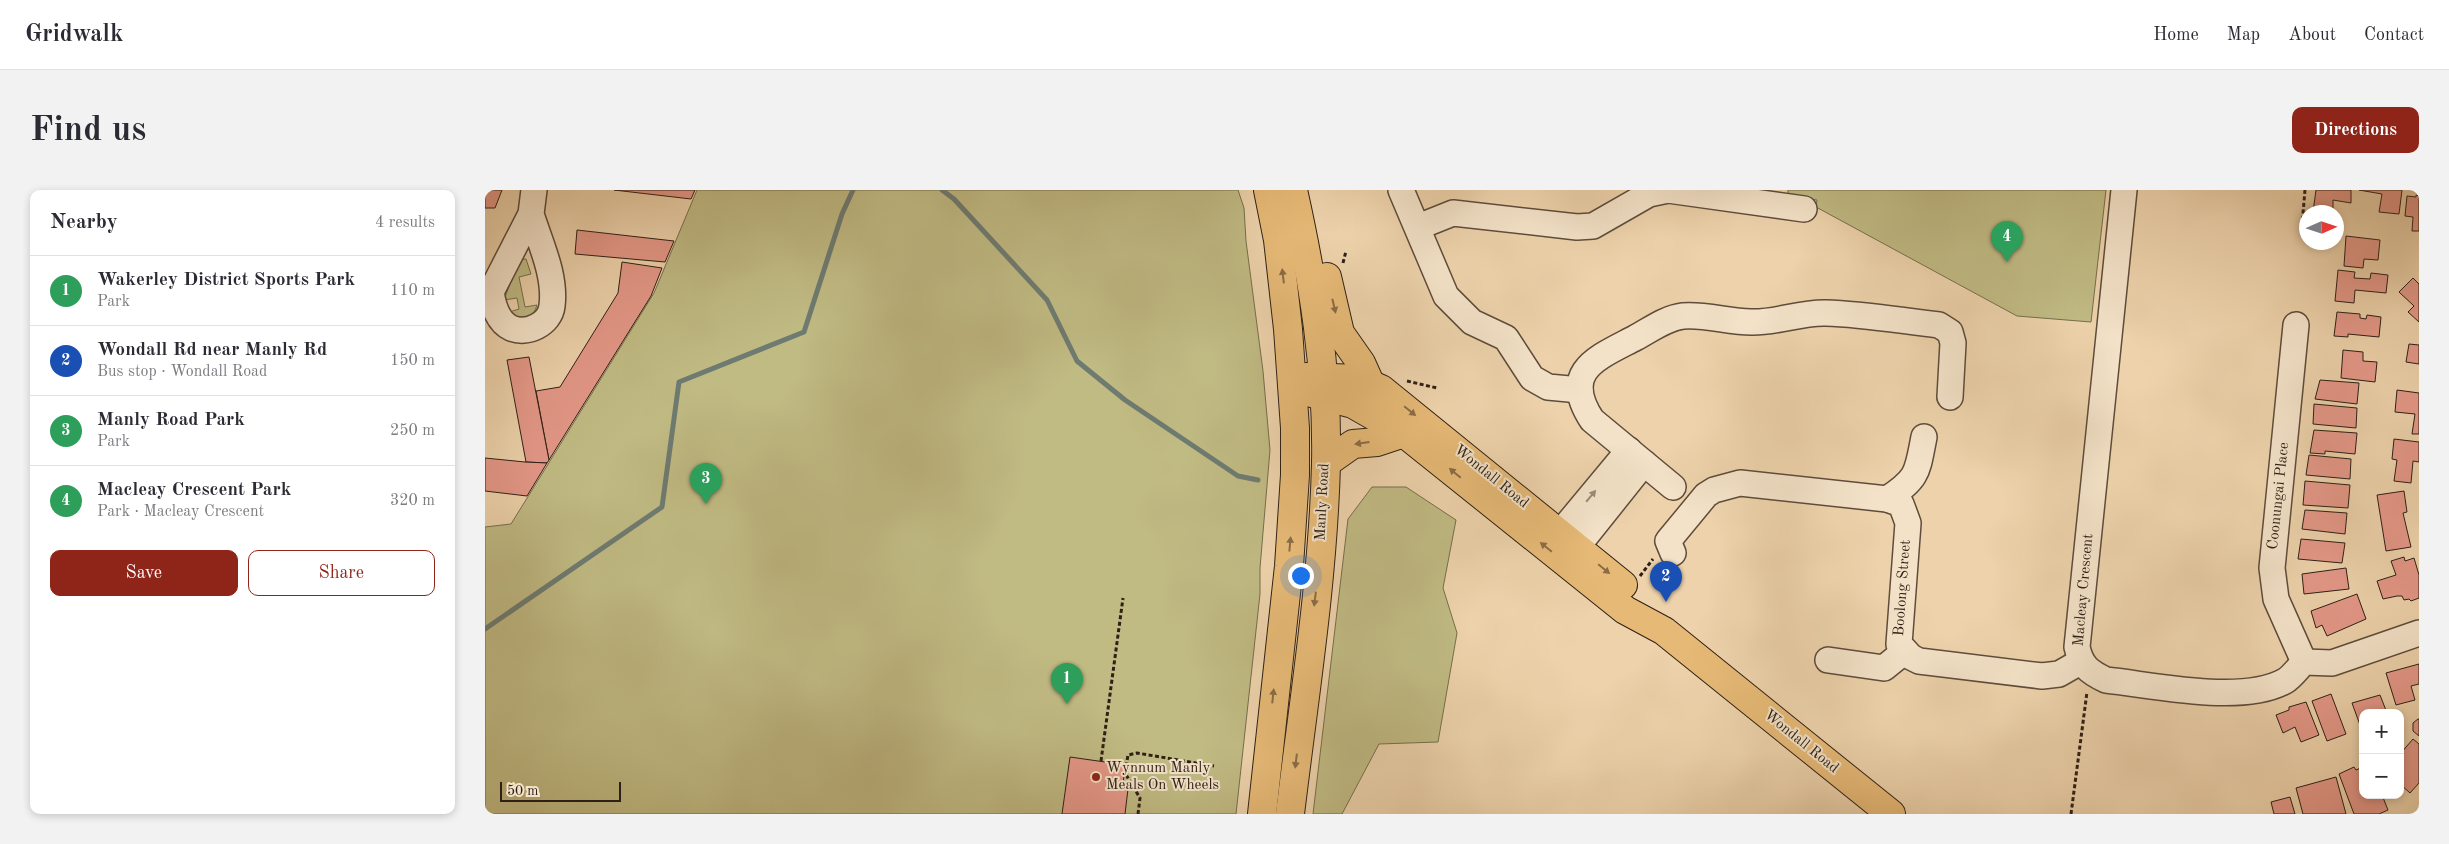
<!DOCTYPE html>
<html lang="en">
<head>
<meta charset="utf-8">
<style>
	body { margin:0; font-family:"Old Standard TT",serif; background:#f2f2f3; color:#2b2b33 }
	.controls { position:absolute; right:15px; bottom:15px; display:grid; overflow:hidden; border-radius:10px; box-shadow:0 2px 8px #0003 }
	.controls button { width:45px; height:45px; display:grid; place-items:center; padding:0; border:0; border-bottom:1px solid #e1e1e2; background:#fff; color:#2b2b33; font:25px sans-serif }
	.compass { position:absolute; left:1814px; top:15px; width:45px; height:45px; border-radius:50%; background:#fff; box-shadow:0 2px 8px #0003; rotate:87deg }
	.scale { position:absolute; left:15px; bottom:12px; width:121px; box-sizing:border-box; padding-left:5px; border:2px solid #2e2016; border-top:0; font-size:14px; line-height:18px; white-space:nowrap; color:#2e2016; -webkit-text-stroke:4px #f3e2c8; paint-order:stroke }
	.you { position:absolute; left:815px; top:385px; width:18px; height:18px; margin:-12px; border:4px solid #fff; border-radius:50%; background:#1a73e8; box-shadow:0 0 0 8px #1a73e833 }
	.badge { display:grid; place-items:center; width:32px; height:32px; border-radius:50%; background:#8f2418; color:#fff; font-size:16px; font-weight:700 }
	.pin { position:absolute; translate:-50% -41px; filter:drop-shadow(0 1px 2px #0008) }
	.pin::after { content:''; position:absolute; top:26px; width:18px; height:15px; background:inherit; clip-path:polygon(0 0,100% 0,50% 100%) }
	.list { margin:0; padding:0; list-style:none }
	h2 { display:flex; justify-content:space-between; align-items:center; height:65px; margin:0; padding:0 20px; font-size:21px }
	h2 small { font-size:16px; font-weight:400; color:#7c7c81 }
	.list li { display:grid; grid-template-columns:32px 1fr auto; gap:15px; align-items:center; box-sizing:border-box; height:70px; padding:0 20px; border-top:1px solid #e1e1e2 }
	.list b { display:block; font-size:19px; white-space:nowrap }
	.list p { margin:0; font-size:16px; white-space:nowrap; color:#7c7c81 }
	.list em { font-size:16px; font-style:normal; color:#7c7c81 }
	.actions { display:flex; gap:10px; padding:15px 20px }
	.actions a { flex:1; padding:11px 0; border:1px solid #8f2418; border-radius:10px; text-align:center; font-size:18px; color:#8f2418 }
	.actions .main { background:#8f2418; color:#fff }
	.map { position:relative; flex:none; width:1934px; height:624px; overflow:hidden; border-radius:10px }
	header { display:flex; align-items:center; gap:30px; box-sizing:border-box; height:70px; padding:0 25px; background:#fff; border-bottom:1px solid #e1e1e2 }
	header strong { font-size:24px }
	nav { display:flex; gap:28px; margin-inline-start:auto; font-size:18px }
	.intro { display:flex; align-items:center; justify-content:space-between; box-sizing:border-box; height:120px; padding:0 30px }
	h1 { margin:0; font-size:35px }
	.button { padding:12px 22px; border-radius:10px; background:#8f2418; color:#fff; font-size:18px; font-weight:700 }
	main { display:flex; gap:30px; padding:0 30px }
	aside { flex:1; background:#fff; border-radius:10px; box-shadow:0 2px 8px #0003 }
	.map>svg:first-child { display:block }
</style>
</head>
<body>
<header>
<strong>Gridwalk</strong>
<nav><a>Home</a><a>Map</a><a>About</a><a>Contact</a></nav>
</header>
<div class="intro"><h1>Find us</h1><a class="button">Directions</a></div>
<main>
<aside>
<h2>Nearby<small>4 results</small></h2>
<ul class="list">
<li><span class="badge" style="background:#2e9e5b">1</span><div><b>Wakerley District Sports Park</b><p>Park</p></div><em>110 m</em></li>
<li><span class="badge" style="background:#1a4fb4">2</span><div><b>Wondall Rd near Manly Rd</b><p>Bus stop · Wondall Road</p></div><em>150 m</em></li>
<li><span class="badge" style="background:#2e9e5b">3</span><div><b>Manly Road Park</b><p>Park</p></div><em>250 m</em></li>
<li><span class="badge" style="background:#2e9e5b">4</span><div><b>Macleay Crescent Park</b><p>Park · Macleay Crescent</p></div><em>320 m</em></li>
</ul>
<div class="actions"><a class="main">Save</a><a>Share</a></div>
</aside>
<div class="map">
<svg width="1934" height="624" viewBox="0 0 1934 624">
	<rect width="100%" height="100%" fill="#edd2ab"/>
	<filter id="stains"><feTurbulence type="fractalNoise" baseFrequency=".004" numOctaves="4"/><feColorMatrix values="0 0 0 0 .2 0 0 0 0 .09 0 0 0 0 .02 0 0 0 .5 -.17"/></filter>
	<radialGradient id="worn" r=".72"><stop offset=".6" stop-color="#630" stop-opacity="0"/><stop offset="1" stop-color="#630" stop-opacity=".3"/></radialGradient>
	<g fill="#c0ba83" stroke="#776d4c">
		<polygon points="212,0 753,0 759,18 761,51 778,181 785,260 775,378 775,404 751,624 0,624 0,337 26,334 169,103"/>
		<polygon points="1303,0 1621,0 1606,132 1532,126 1331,17 1332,10 1303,6"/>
		<path d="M 34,69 L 41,69 L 46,84 L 34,87 L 40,117 L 52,115 C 49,124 46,128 37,131 L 21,123 L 34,119 L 32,108 L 19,110 Z"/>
		<polygon points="887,297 921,297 971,330 958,398 972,443 953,552 894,554 857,624 828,624 863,329"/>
	</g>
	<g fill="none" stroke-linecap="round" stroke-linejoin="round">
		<g stroke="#6e7b71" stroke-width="5">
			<polyline points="457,0 469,9 562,110 592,171 640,210 753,286 773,290"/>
			<polyline points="0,439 177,317 194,192 319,142 357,24 368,0"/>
		</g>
	</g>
	<g fill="#e49888" stroke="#2e2016">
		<polygon points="0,0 17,0 10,18 0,18"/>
		<polygon points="129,0 210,0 206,9"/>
		<polygon points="1831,0 1866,0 1866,13 1848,10 1848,22 1828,22"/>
		<polygon points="1874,0 1917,0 1914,24 1894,22 1897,4"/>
		<polygon points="1931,5 1934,6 1934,41 1927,41 1928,27 1920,26 1922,6 1931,7"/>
		<polygon points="92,40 189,51 180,72 90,64"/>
		<polygon points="1861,46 1895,50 1893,70 1879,69 1878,78 1859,76"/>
		<polygon points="137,72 177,78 166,106 64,270 51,201 75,197 133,103"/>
		<polygon points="1853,80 1870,82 1869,88 1885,89 1886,83 1903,85 1901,103 1870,100 1869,113 1850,111"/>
		<polygon points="1928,88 1934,94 1934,132 1923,122 1929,116 1914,102"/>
		<polygon points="1852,122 1875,124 1875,128 1881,129 1882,125 1896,127 1894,147 1863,144 1863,147 1849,146"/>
		<polygon points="1924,154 1934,155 1934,174 1921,172"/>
		<polygon points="1858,160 1878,162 1878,171 1892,172 1890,192 1856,188"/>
		<polygon points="44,167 64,270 62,273 41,272 22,170"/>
		<polygon points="1835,190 1874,193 1872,214 1830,209"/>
		<polygon points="1912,200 1934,203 1934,244 1927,244 1930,224 1910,222"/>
		<polygon points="1829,214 1872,218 1871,238 1828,234"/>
		<polygon points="1829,240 1872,243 1870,264 1840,261 1840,264 1825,263"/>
		<polygon points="1909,249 1934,252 1934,272 1928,271 1926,293 1909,291 1912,270 1907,269"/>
		<polygon points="1824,265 1866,269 1865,289 1821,285"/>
		<polygon points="0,268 40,272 62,273 42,306 0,301"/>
		<polygon points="1820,291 1865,295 1863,318 1818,315"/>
		<polygon points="1919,301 1922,322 1918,323 1926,357 1901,361 1892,305"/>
		<polygon points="1820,320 1862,323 1860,344 1817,339"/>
		<polygon points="1816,349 1860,353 1857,373 1813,369"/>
		<polygon points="1919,367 1920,371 1929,368 1934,385 1934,408 1926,411 1924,409 1919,410 1917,406 1912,406 1898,409 1892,391 1911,385 1906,371"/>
		<polygon points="1861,378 1864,399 1819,404 1817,384"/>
		<polygon points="1872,404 1881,429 1842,446 1837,435 1831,438 1826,421"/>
		<polygon points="1934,474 1934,494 1926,496 1930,510 1911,515 1901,483"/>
		<polygon points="1846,504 1861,544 1842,551 1827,511"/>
		<polygon points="1895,505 1902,523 1878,523 1878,534 1875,535 1867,513"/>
		<polygon points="1821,512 1834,545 1816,552 1810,537 1798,543 1791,525 1804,520 1804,517"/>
		<polygon points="1933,529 1934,529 1934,546 1928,541 1928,533"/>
		<polygon points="1928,549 1934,554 1934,593 1925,603 1915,594 1915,564"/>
		<polygon points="585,567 641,575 637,598 643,599 640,624 577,624"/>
		<polygon points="1869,577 1871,580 1878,577 1878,605 1897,605 1903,620 1894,624 1869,624 1854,584"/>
		<polygon points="1851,587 1861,624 1818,624 1811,598"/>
		<polygon points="1805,607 1810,624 1789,624 1786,612"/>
	</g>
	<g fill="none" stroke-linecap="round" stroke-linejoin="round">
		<g stroke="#5e4c3b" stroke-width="28">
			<g id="minor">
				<polyline points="916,0 961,106 987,132 1021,148 1047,188 1063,197 1095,200"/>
				<path d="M 1639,0 L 1592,457 C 1596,476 1604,482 1621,490 C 1669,495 1757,515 1800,491 C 1807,487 1813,478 1819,472 L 1847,473 L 1934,443"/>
				<path d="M 46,24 C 55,53 71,85 67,116 C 65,134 42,145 26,138 C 13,132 8,115 6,102 L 46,24 L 49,0"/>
				<polyline points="933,37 968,23 1092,37 1108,36 1164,4 1183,0 1319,19"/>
				<polyline points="1811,135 1787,378 1791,409 1819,472"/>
				<path d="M 1188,297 L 1107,230 C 1075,181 1112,168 1150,148 C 1165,140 1181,128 1198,126 C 1220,124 1244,132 1266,132 C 1291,133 1316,122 1341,123 C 1379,124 1417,131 1454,135 L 1465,142 L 1468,153 L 1465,207"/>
				<path d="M 1402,309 C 1434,288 1432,282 1439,247"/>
				<polyline points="1075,343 1144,260"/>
				<polyline points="1092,357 1159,273"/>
				<polyline points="1188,363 1183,351 1221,305 1229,300 1255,293 1402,309 1416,314 1423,333 1414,454 1426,467 1434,471 1557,486 1574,484 1595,472"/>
				<polyline points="1343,470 1399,478 1420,461"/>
			</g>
		</g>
		<g stroke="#2e2016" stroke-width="30">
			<g id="major">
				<polyline points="842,87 855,143 876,173 885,193"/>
				<polyline points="821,187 873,189 896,199 1138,395"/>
				<polyline points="808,198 868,214 919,243 1140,420 1179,441 1406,624"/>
				<polyline points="841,273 868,254 892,252 919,243"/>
				<polyline points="777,624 804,376 810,285 810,238 803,139 793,50 783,0"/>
				<path d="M 805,624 C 819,508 838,391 841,274 C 843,181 828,90 808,0"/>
			</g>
		</g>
		<g stroke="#2e2016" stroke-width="3" stroke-dasharray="4 2.5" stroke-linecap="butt">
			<polyline points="1820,0 1817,35 1821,46"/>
			<polyline points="858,73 861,61"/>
			<polyline points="922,191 952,198"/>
			<polyline points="1155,386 1168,369"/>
			<polyline points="616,571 638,408"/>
			<polyline points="653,624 655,608 640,583 643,565 652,563 729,576"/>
			<polyline points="1586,624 1602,502"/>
		</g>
		<use href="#minor" stroke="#f3e2c8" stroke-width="25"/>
		<use href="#major" stroke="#e6b976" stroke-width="28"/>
	</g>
	<defs><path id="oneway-solid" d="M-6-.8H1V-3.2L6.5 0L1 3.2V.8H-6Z" transform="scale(1.25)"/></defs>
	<g fill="#8a6c46">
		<use href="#oneway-solid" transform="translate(798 86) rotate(-97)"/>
		<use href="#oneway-solid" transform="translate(849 116) rotate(77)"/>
		<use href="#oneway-solid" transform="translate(925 221) rotate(39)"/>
		<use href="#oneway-solid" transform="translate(877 253) rotate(172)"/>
		<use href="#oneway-solid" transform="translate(970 283) rotate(-140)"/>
		<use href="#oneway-solid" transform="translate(805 354) rotate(-85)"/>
		<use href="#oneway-solid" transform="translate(1061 357) rotate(-141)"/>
		<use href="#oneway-solid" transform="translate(1119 379) rotate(39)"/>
		<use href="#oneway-solid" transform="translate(830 409) rotate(97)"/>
		<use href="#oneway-solid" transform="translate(788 506) rotate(-84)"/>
		<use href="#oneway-solid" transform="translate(811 571) rotate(97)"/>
	</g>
	<use fill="#9a8b78" href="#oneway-solid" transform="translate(1106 306) rotate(-50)"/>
	<circle fill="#8f2418" stroke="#f3e2c8" stroke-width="2" cx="611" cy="587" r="5"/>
	<g text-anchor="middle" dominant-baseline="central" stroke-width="4" stroke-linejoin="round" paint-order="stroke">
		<g font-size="15" fill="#2e2016" stroke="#f3e2c8">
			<text transform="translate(1006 287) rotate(39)">Wondall Road</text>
			<text transform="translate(1794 306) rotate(-84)">Coonungai Place</text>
			<text transform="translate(838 312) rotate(-87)">Manly Road</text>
			<text transform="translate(1418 398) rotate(-86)">Boolong Street</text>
			<text transform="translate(1599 400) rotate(-85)">Macleay Crescent</text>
			<text transform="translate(1316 552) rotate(39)">Wondall Road</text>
		</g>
		<g font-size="15" fill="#2e2016" stroke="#f3e2c8" text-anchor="start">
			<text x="621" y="578">Wynnum Manly<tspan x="621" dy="17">Meals On Wheels</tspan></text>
		</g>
	</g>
	<rect width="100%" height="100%" filter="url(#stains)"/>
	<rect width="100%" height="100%" fill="url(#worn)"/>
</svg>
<div class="controls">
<button>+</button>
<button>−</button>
</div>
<svg class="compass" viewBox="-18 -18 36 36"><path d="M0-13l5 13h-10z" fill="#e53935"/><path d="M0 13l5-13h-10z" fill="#7c7c81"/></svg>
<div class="scale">50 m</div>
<div class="you"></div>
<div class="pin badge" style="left:582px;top:514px;background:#2e9e5b">1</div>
<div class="pin badge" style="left:1181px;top:412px;background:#1a4fb4">2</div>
<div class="pin badge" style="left:221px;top:314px;background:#2e9e5b">3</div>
<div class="pin badge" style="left:1522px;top:72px;background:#2e9e5b">4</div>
</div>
</main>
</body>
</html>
